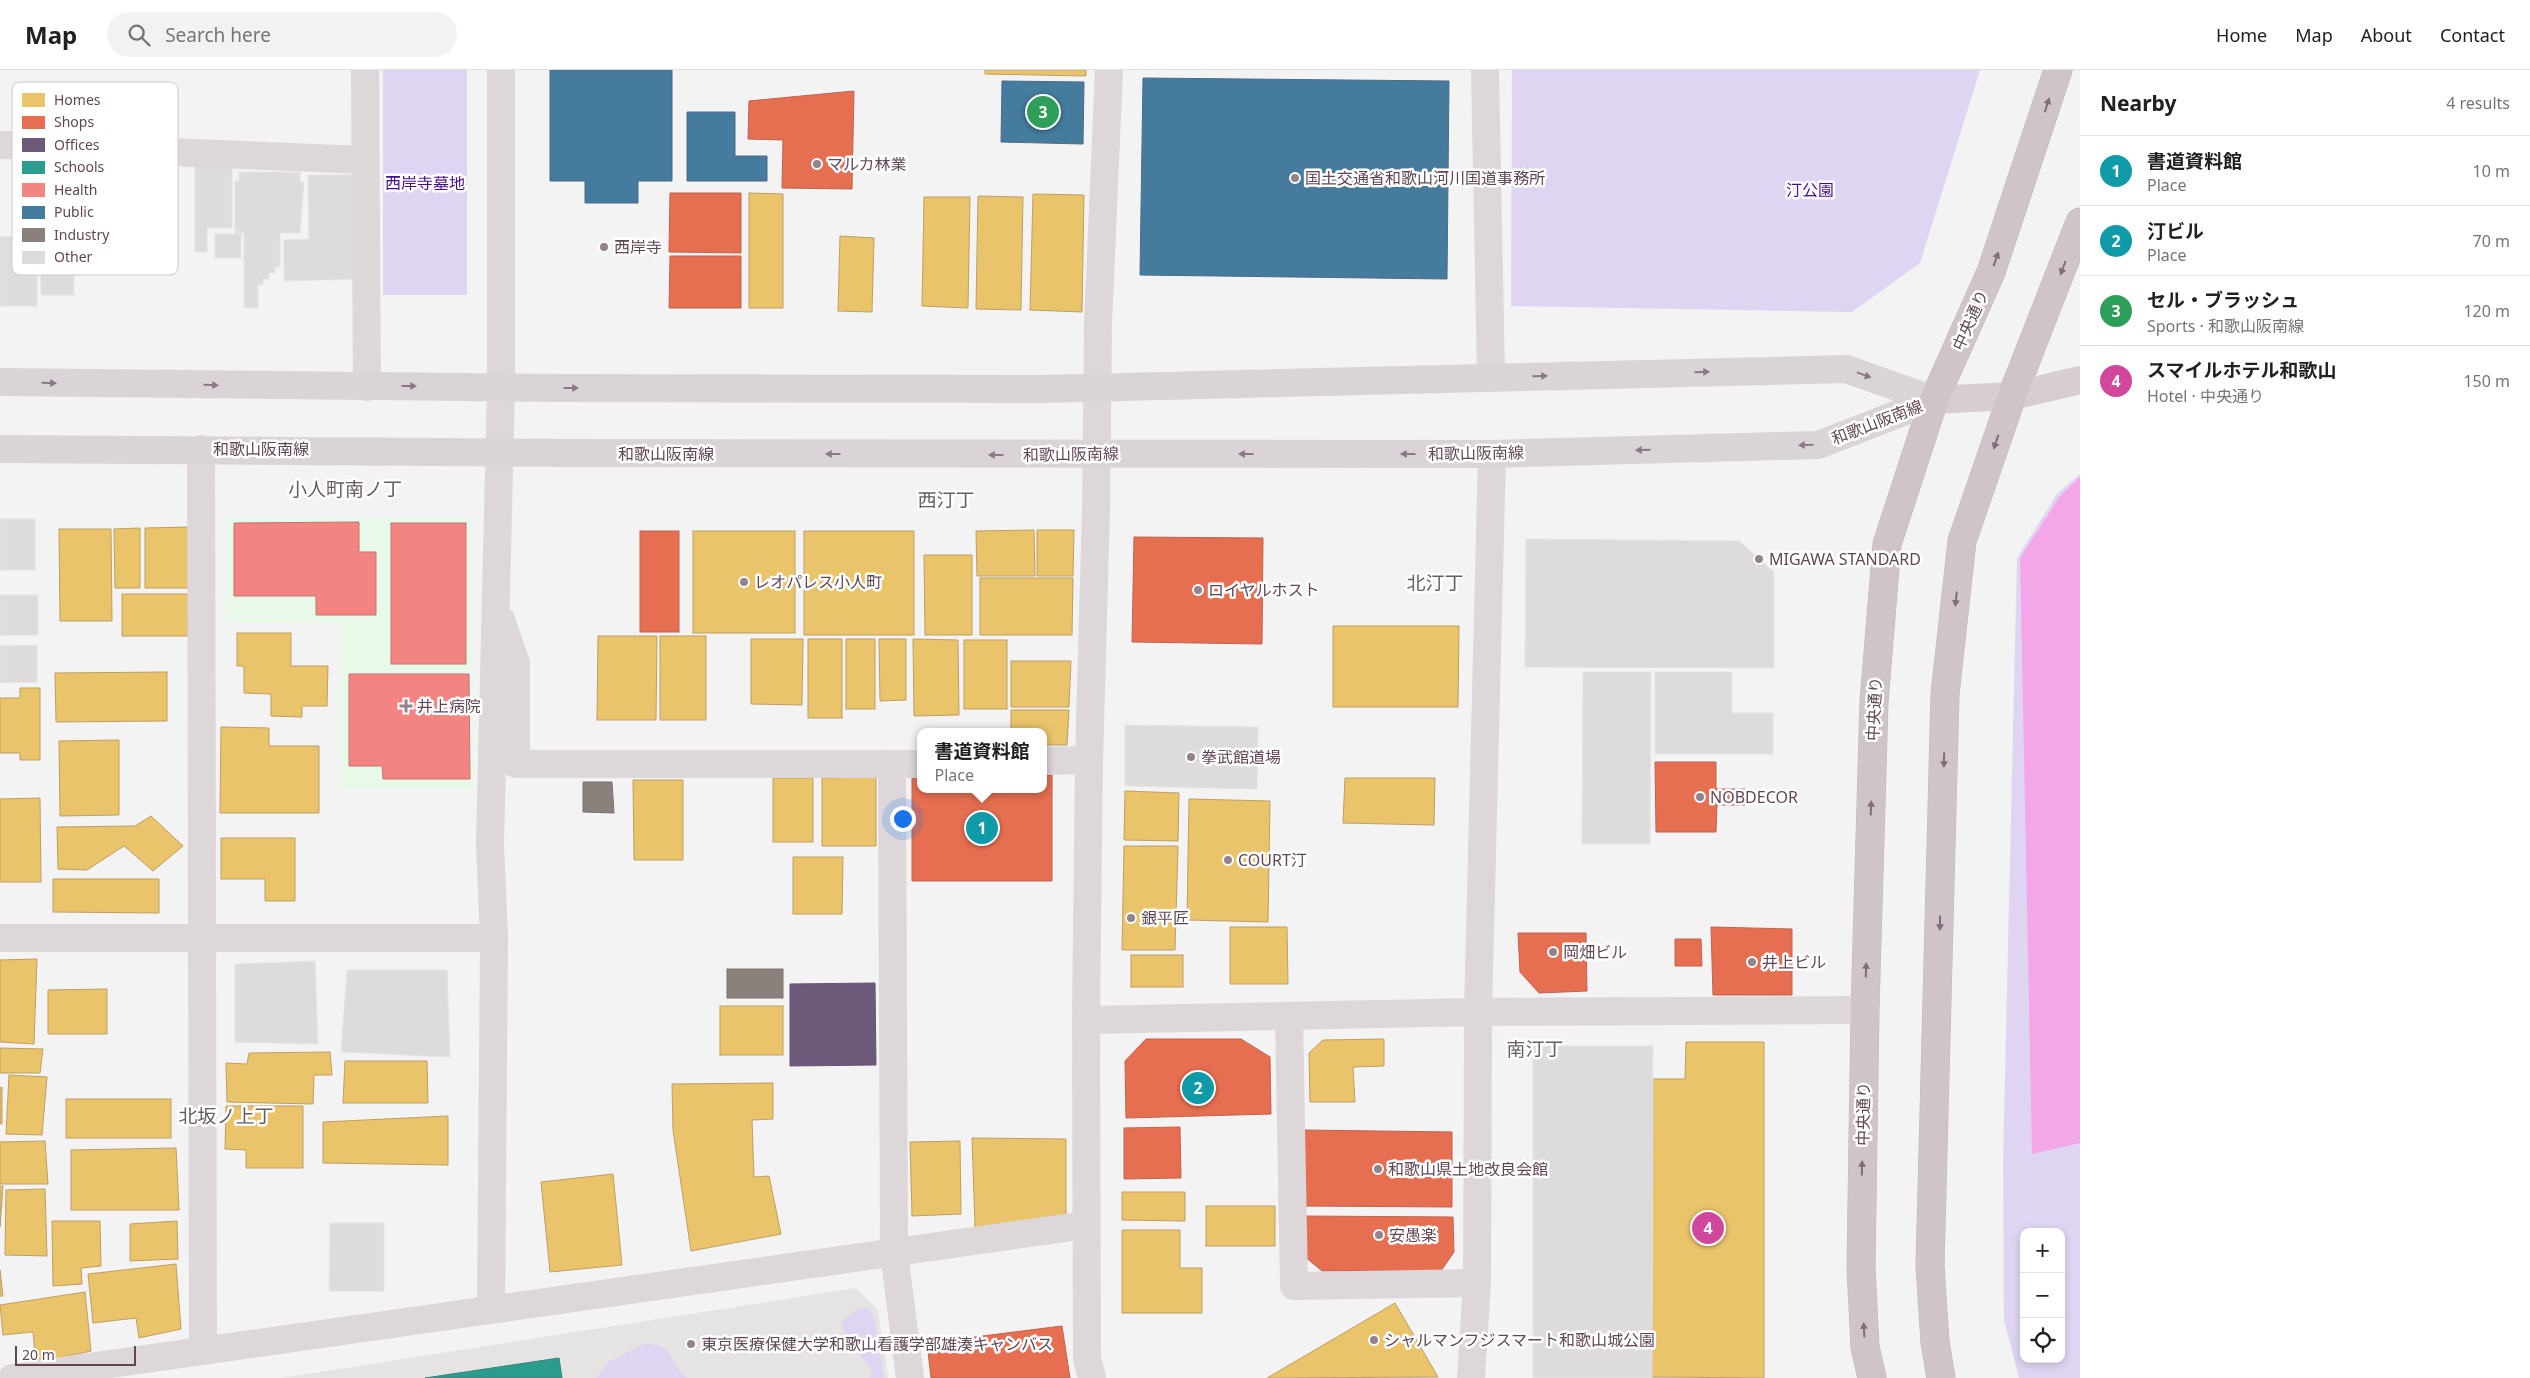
<!DOCTYPE html>
<html lang="en">
<head>
<meta charset="utf-8">
<style>
	body { margin:0; font-family:"Noto Sans","Noto Sans JP",sans-serif; background:#f2f2f2; color:#202124 }
	.controls { position:absolute; right:15px; bottom:15px; display:grid; overflow:hidden; border-radius:10px; box-shadow:0 2px 8px #0003 }
	.controls button { width:45px; height:45px; display:grid; place-items:center; padding:0; border:0; border-bottom:1px solid #e0e0e0; background:#fff; color:#202124; font:25px sans-serif }
	.scale { position:absolute; left:15px; bottom:12px; width:121px; box-sizing:border-box; padding-left:5px; border:2px solid #614756; border-top:0; font-size:14px; line-height:18px; white-space:nowrap; color:#614756; -webkit-text-stroke:4px #fff; paint-order:stroke }
	.you { position:absolute; left:902px; top:748px; width:18px; height:18px; margin:-12px; border:4px solid #fff; border-radius:50%; background:#1a73e8; box-shadow:0 0 0 8px #1a73e833 }
	.badge { display:grid; place-items:center; width:32px; height:32px; border-radius:50%; background:#d93025; color:#fff; font-size:16px; font-weight:700 }
	.pin { position:absolute; translate:-50% -50%; border:2px solid #fff; box-shadow:0 1px 5px #0006 }
	.popup { position:absolute; left:917px; top:658px; width:130px; height:65px; box-sizing:border-box; display:grid; place-content:center; border-radius:10px; background:#fff; filter:drop-shadow(0 1px 4px #0005); font-size:16px; white-space:nowrap; color:#757577 }
	.popup b { font-size:19px; color:#202124 }
	.popup::after { content:''; position:absolute; left:50%; top:100%; margin-left:-10px; border:10px solid transparent; border-top-color:#fff }
	.list { margin:0; padding:0; list-style:none }
	h2 { display:flex; justify-content:space-between; align-items:center; height:65px; margin:0; padding:0 20px; font-size:21px }
	h2 small { font-size:16px; font-weight:400; color:#757577 }
	.list li { display:grid; grid-template-columns:32px 1fr auto; gap:15px; align-items:center; box-sizing:border-box; height:70px; padding:0 20px; border-top:1px solid #e0e0e0 }
	.list b { display:block; font-size:19px; white-space:nowrap }
	.list p { margin:0; font-size:16px; white-space:nowrap; color:#757577 }
	.list em { font-size:16px; font-style:normal; color:#757577 }
	.icon { flex:none; width:28px; height:28px; fill:none; stroke:currentColor; stroke-width:2; stroke-linecap:round; stroke-linejoin:round }
	.map { position:relative; flex:none; width:2080px; height:1308px; overflow:hidden }
	header { display:flex; align-items:center; gap:30px; box-sizing:border-box; height:70px; padding:0 25px; background:#fff; border-bottom:1px solid #e0e0e0 }
	header strong { font-size:24px }
	nav { display:flex; gap:28px; margin-inline-start:auto; font-size:18px }
	.search { width:350px; height:45px; background:#f2f2f2; display:flex; align-items:center; gap:12px; box-sizing:border-box; padding:0 18px; border-radius:28px; color:#757577; font-size:19px }
	main { display:flex }
	aside { flex:1; background:#fff }
	.map>svg:first-child { display:block }
</style>
</head>
<body>
<header>
<strong>Map</strong>
<div class="search"><svg class="icon" aria-label="search" viewBox="0 0 24 24"><circle cx="10" cy="10" r="6"/><path d="M15 15l6 6"/></svg>Search here</div>
<nav><a>Home</a><a>Map</a><a>About</a><a>Contact</a></nav>
</header>
<main>
<div class="map">
<svg width="2080" height="1308" viewBox="0 0 2080 1308">
	<rect width="100%" height="100%" fill="#f2f3f2"/>
	<polygon fill="#e5e4e3" points="856,1218 878,1240 888,1308 282,1308"/>
	<polygon fill="#e9f9e9" points="226,448 472,448 473,719 340,719 340,552 227,553"/>
	<g fill="#dfd5f3" fill-rule="evenodd">
		<rect x="383" y="0" width="84" height="225"/>
		<polygon points="1512,0 1980,0 1920,193 1852,242 1511,236"/>
		<path d="M 2080,404 L 2080,1308 L 2019,1308 L 2004,1250 L 2003,1092 L 2017,488 L 2057,424 ZM 2024,1162 L 2061,1162 L 2061,1289 L 2024,1289 Z"/>
		<polygon points="867,1237 875,1248 884,1308 870,1308 872,1300 855,1279 840,1254 856,1239"/>
		<path d="M 645,1273 C 679,1277 666,1291 687,1308 L 596,1308 L 607,1293 Z"/>
	</g>
	<polygon fill="#f4a7e8" points="2080,407 2080,1073 2032,1084 2020,488 2060,426"/>
	<g fill="#e9c46a" stroke="#c09e64">
		<polygon points="985,0 1086,0 1086,6 985,4"/>
		<polygon points="749,123 783,124 783,238 749,238"/>
		<polygon points="1033,124 1084,125 1082,242 1030,240"/>
		<polygon points="978,126 1023,127 1021,240 976,239"/>
		<polygon points="924,127 970,127 968,238 922,236"/>
		<polygon points="840,166 874,168 872,242 838,241"/>
		<polygon points="190,457 191,518 145,518 145,458"/>
		<polygon points="140,458 140,518 115,518 114,459"/>
		<polygon points="59,459 111,459 112,551 60,551"/>
		<polygon points="1034,460 1035,506 977,506 976,461"/>
		<polygon points="1037,460 1074,460 1073,506 1037,506"/>
		<rect x="693" y="461" width="102" height="102"/>
		<rect x="804" y="461" width="110" height="104"/>
		<polygon points="924,485 972,485 972,565 925,565"/>
		<polygon points="980,508 1073,508 1072,565 980,565"/>
		<rect x="122" y="524" width="66" height="42"/>
		<polygon points="1333,556 1459,556 1458,637 1333,637"/>
		<polygon points="237,563 291,563 291,596 328,596 327,636 302,636 302,647 271,646 271,624 244,623 244,596 237,596"/>
		<polygon points="598,566 657,566 656,650 597,650"/>
		<rect x="660" y="566" width="46" height="84"/>
		<polygon points="751,569 803,569 802,635 751,634"/>
		<rect x="808" y="569" width="34" height="79"/>
		<rect x="846" y="569" width="29" height="70"/>
		<polygon points="879,569 906,569 906,630 880,631"/>
		<polygon points="913,569 958,570 959,645 914,646"/>
		<rect x="964" y="570" width="43" height="69"/>
		<polygon points="1011,591 1071,591 1069,637 1011,637"/>
		<polygon points="167,602 167,651 56,652 55,603"/>
		<polygon points="20,618 40,618 40,690 20,690 20,683 0,683 0,628 20,628"/>
		<polygon points="1011,640 1069,640 1067,675 1043,675 1043,662 1011,662"/>
		<polygon points="221,657 269,658 269,676 319,676 319,743 220,743"/>
		<polygon points="119,670 119,745 60,746 59,671"/>
		<polygon points="876,707 876,776 822,776 822,708"/>
		<rect x="773" y="708" width="40" height="64"/>
		<polygon points="1345,708 1435,708 1434,755 1343,753"/>
		<polygon points="633,710 683,710 683,790 634,790"/>
		<polygon points="1125,721 1179,723 1178,771 1124,770"/>
		<polygon points="40,728 41,812 0,812 0,729"/>
		<polygon points="1189,729 1270,731 1268,852 1187,850"/>
		<polygon points="151,746 183,776 153,801 124,776 87,800 58,799 57,757 135,756"/>
		<polygon points="221,768 295,768 295,831 265,831 265,809 221,809"/>
		<polygon points="1124,776 1178,776 1175,880 1122,880"/>
		<polygon points="793,787 843,787 842,844 793,844"/>
		<polygon points="53,809 159,809 159,843 53,842"/>
		<polygon points="1230,857 1287,857 1288,914 1230,914"/>
		<rect x="1131" y="885" width="52" height="32"/>
		<polygon points="37,889 34,974 0,972 0,890"/>
		<polygon points="107,919 107,964 48,964 48,920"/>
		<rect x="720" y="936" width="63" height="49"/>
		<polygon points="1384,969 1384,996 1353,997 1355,1032 1310,1032 1309,983 1323,970"/>
		<polygon points="1686,972 1764,972 1764,1308 1652,1307 1653,1009 1685,1009"/>
		<polygon points="0,978 43,979 40,1003 0,1003"/>
		<polygon points="330,982 332,1005 314,1005 313,1034 227,1032 226,993 247,994 249,983"/>
		<polygon points="345,991 427,991 428,1033 343,1033"/>
		<polygon points="9,1005 47,1007 42,1065 6,1064"/>
		<polygon points="773,1013 773,1049 752,1050 754,1107 769,1106 781,1164 691,1181 673,1060 672,1014"/>
		<polygon points="2,1017 2,1054 0,1054 0,1018"/>
		<rect x="66" y="1029" width="105" height="39"/>
		<polygon points="226,1036 303,1036 303,1098 246,1098 246,1080 225,1079"/>
		<polygon points="448,1046 448,1095 323,1093 323,1052"/>
		<polygon points="972,1068 1066,1069 1066,1146 975,1157"/>
		<polygon points="45,1071 48,1114 0,1114 0,1072"/>
		<polygon points="960,1071 961,1144 912,1146 910,1072"/>
		<polygon points="176,1078 179,1140 71,1140 71,1080"/>
		<polygon points="613,1104 622,1195 550,1202 541,1112"/>
		<polygon points="0,1116 3,1116 0,1157"/>
		<polygon points="45,1119 47,1186 5,1185 6,1120"/>
		<polygon points="1122,1122 1185,1122 1185,1151 1122,1150"/>
		<rect x="1206" y="1136" width="69" height="40"/>
		<polygon points="52,1151 100,1151 101,1196 81,1198 82,1214 53,1216"/>
		<polygon points="177,1151 178,1189 130,1191 130,1154"/>
		<polygon points="1122,1160 1180,1160 1180,1198 1202,1198 1202,1243 1122,1243"/>
		<polygon points="176,1194 181,1259 139,1268 136,1248 93,1253 88,1204"/>
		<polygon points="0,1200 3,1226 0,1226"/>
		<polygon points="85,1222 91,1281 36,1293 33,1262 3,1265 0,1235"/>
		<polygon points="1395,1233 1438,1307 1267,1308"/>
	</g>
	<g fill="#e76f51" stroke="#bf6352">
		<polygon points="854,21 852,119 782,118 783,70 748,69 749,31"/>
		<polygon points="670,123 741,123 741,183 669,182"/>
		<polygon points="670,186 741,186 741,238 669,238"/>
		<rect x="640" y="461" width="39" height="101"/>
		<polygon points="1134,467 1263,468 1262,574 1132,572"/>
		<polygon points="1655,692 1716,692 1716,719 1745,719 1745,735 1717,735 1716,762 1656,762"/>
		<polygon points="912,704 921,704 921,719 1043,719 1043,705 1052,705 1052,811 912,811"/>
		<polygon points="1711,857 1792,859 1792,925 1713,925"/>
		<polygon points="1518,863 1586,863 1587,921 1539,923 1520,902"/>
		<polygon points="1675,869 1701,869 1702,896 1675,896"/>
		<polygon points="1146,969 1241,969 1270,987 1271,1044 1126,1048 1125,991"/>
		<polygon points="1180,1057 1181,1108 1124,1109 1124,1058"/>
		<polygon points="1304,1060 1452,1062 1452,1137 1303,1136"/>
		<polygon points="1303,1146 1453,1147 1454,1182 1441,1201 1322,1201 1304,1186"/>
		<polygon points="1062,1256 1070,1308 931,1308 927,1273"/>
	</g>
	<polygon fill="#6d597a" stroke="#69546f" points="875,913 876,995 790,996 790,914"/>
	<polygon fill="#2a9d8f" stroke="#3a837e" points="559,1288 562,1308 425,1308"/>
	<g fill="#f28482" stroke="#c67275">
		<polygon points="359,452 359,482 376,482 376,545 316,545 316,526 234,526 234,453"/>
		<rect x="391" y="453" width="75" height="141"/>
		<polygon points="349,604 469,604 470,709 383,709 382,696 349,696"/>
	</g>
	<g fill="#457b9d" stroke="#4d6b88">
		<polygon points="550,0 672,0 672,111 638,111 638,133 585,133 585,111 550,111"/>
		<polygon points="1143,8 1449,11 1447,209 1140,205"/>
		<polygon points="1002,11 1084,12 1083,74 1001,72"/>
		<polygon points="687,42 735,42 735,86 767,86 767,111 687,111"/>
	</g>
	<g fill="#8a817c" stroke="#7e7071">
		<polygon points="583,712 612,712 614,743 583,742"/>
		<rect x="727" y="899" width="56" height="29"/>
	</g>
	<g fill="#dedbdc" stroke="#e5e4e4">
		<polygon points="195,96 232,96 232,158 207,158 207,182 195,182"/>
		<polygon points="239,102 300,102 300,112 304,112 300,163 280,163 280,197 275,197 275,203 269,203 269,209 263,209 263,215 258,215 258,238 244,238 244,163 235,163 235,111 239,111"/>
		<polygon points="308,105 352,105 354,209 284,211 284,170 309,169"/>
		<rect x="215" y="164" width="26" height="24"/>
		<polygon points="37,166 37,236 0,236 0,167"/>
		<polygon points="40,169 73,169 74,225 41,225"/>
		<rect x="0" y="449" width="35" height="51"/>
		<polygon points="1526,469 1739,471 1774,502 1774,598 1525,597"/>
		<rect x="0" y="525" width="38" height="40"/>
		<polygon points="37,575 37,612 0,613 0,576"/>
		<polygon points="1583,602 1651,602 1650,774 1582,774"/>
		<polygon points="1655,602 1732,602 1732,643 1773,643 1773,684 1655,684"/>
		<polygon points="1125,655 1258,657 1257,719 1125,716"/>
		<polygon points="315,891 318,974 235,972 235,894"/>
		<polygon points="347,900 447,900 450,987 341,982"/>
		<polygon points="1533,976 1653,976 1652,1308 1533,1308"/>
		<polygon points="330,1153 384,1153 384,1221 329,1221"/>
	</g>
	<g fill="none" stroke-linecap="round" stroke-linejoin="round">
		<g stroke="#c2b6bc" stroke-width="29">
			<g id="highway">
				<polyline points="1872,1308 1865,1277 1861,1198 1865,940 1874,632 1887,474 1934,330 1991,202 2058,0"/>
				<polyline points="1941,1308 1935,1272 1930,1196 1945,624 1962,471 2012,326 2080,152"/>
			</g>
		</g>
		<g stroke="#ddd7da" stroke-width="28">
			<polyline points="365,0 367,317"/>
			<polyline points="1485,0 1491,307"/>
			<polyline points="0,75 364,90"/>
			<polyline points="201,379 203,1280"/>
			<polyline points="501,550 516,593 516,694 921,694"/>
			<polyline points="1043,691 1089,690"/>
			<polyline points="892,694 894,1183 910,1308"/>
			<polyline points="0,868 494,868"/>
			<polyline points="1289,947 1294,1216 1477,1213"/>
			<polyline points="1086,950 1478,942 1865,940"/>
			<polyline points="491,1239 494,868 490,774 501,317 501,0"/>
			<polyline points="12,1308 1086,1155"/>
			<polyline points="1092,1308 1087,1288 1086,950 1089,690 1096,440 1098,254 1109,0"/>
			<polyline points="1471,1308 1477,1213 1478,942 1492,384"/>
		</g>
		<g stroke="#dad4d8" stroke-width="28">
			<polyline points="0,312 561,318 1043,319 1846,299 1934,330"/>
			<polyline points="0,379 563,383 1492,384 1818,375 1934,330"/>
		</g>
		<polyline stroke="#d7ced3" stroke-width="28" points="1934,330 2012,326 2080,310"/>
		<use href="#highway" stroke="#cec4c9" stroke-width="28"/>
	</g>
	<defs><path id="oneway-solid" d="M-6-.8H1V-3.2L6.5 0L1 3.2V.8H-6Z" transform="scale(1.25)"/></defs>
	<g fill="#826c78">
		<use href="#oneway-solid" transform="translate(2047 35) rotate(-73)"/>
		<use href="#oneway-solid" transform="translate(1996 189) rotate(-71)"/>
		<use href="#oneway-solid" transform="translate(2063 198) rotate(111)"/>
		<use href="#oneway-solid" transform="translate(1996 372) rotate(109)"/>
		<use href="#oneway-solid" transform="translate(1956 529) rotate(96)"/>
		<use href="#oneway-solid" transform="translate(1944 690) rotate(91)"/>
		<use href="#oneway-solid" transform="translate(1871 738) rotate(-88)"/>
		<use href="#oneway-solid" transform="translate(1940 853) rotate(91)"/>
		<use href="#oneway-solid" transform="translate(1866 900) rotate(-88)"/>
		<use href="#oneway-solid" transform="translate(1862 1098) rotate(-89)"/>
		<use href="#oneway-solid" transform="translate(1864 1260) rotate(-93)"/>
	</g>
	<g fill="#8b7884">
		<use href="#oneway-solid" transform="translate(1702 302) rotate(-1)"/>
		<use href="#oneway-solid" transform="translate(1864 305) rotate(20)"/>
		<use href="#oneway-solid" transform="translate(1540 306) rotate(-1)"/>
		<use href="#oneway-solid" transform="translate(49 313) rotate(1)"/>
		<use href="#oneway-solid" transform="translate(211 315) rotate(1)"/>
		<use href="#oneway-solid" transform="translate(409 316)"/>
		<use href="#oneway-solid" transform="translate(571 318)"/>
		<use href="#oneway-solid" transform="translate(1806 375) rotate(178)"/>
		<use href="#oneway-solid" transform="translate(1643 380) rotate(178)"/>
		<use href="#oneway-solid" transform="translate(833 384) rotate(-180)"/>
		<use href="#oneway-solid" transform="translate(1246 384) rotate(-180)"/>
		<use href="#oneway-solid" transform="translate(1408 384) rotate(-180)"/>
		<use href="#oneway-solid" transform="translate(996 385) rotate(-180)"/>
	</g>
	<g fill="#94838d" stroke="#fff" stroke-width="2">
		<circle cx="817" cy="94" r="5"/>
		<circle cx="1295" cy="108" r="5"/>
		<circle cx="604" cy="177" r="5"/>
		<circle cx="1759" cy="489" r="5"/>
		<circle cx="744" cy="512" r="5"/>
		<circle cx="1198" cy="520" r="5"/>
		<path d="M403.5 628.5h5v5h5v5h-5v5h-5v-5h-5v-5h5z"/>
		<circle cx="1191" cy="687" r="5"/>
		<circle cx="1700" cy="727" r="5"/>
		<circle cx="1228" cy="790" r="5"/>
		<circle cx="1131" cy="848" r="5"/>
		<circle cx="1553" cy="882" r="5"/>
		<circle cx="1752" cy="892" r="5"/>
		<circle cx="1378" cy="1099" r="5"/>
		<circle cx="1379" cy="1165" r="5"/>
		<circle cx="1374" cy="1270" r="5"/>
		<circle cx="691" cy="1274" r="5"/>
	</g>
	<g text-anchor="middle" dominant-baseline="central" stroke-width="5" stroke-linejoin="round" paint-order="stroke">
		<g font-size="16" fill="#614756" stroke="#fff" text-anchor="start">
			<text x="827" y="94">マルカ林業</text>
			<text x="1305" y="108">国土交通省和歌山河川国道事務所</text>
			<text x="614" y="177">西岸寺</text>
			<text x="1769" y="489">MIGAWA STANDARD</text>
			<text x="754" y="512">レオパレス小人町</text>
			<text x="1208" y="520">ロイヤルホスト</text>
			<text x="417" y="636">井上病院</text>
			<text x="1201" y="687">拳武館道場</text>
			<text x="1710" y="727">NOBDECOR</text>
			<text x="1238" y="790">COURT汀</text>
			<text x="1141" y="848">銀平匠</text>
			<text x="1563" y="882">岡畑ビル</text>
			<text x="1762" y="892">井上ビル</text>
			<text x="1388" y="1099">和歌山県土地改良会館</text>
			<text x="1389" y="1165">安愚楽</text>
			<text x="1384" y="1270">シャルマンフジスマート和歌山城公園</text>
			<text x="701" y="1274">東京医療保健大学和歌山看護学部雄湊キャンバス</text>
		</g>
		<g font-size="16" fill="#470e8b" stroke="#fff">
			<text x="425" y="113">西岸寺墓地</text>
			<text x="1810" y="120">汀公園</text>
		</g>
		<g font-size="16" fill="#614756" stroke="#fff">
			<text transform="translate(1970 250) rotate(-66)">中央通り</text>
			<text transform="translate(1877 352) rotate(-21)">和歌山阪南線</text>
			<text x="261" y="379">和歌山阪南線</text>
			<text transform="translate(1476 383) rotate(-1)">和歌山阪南線</text>
			<text x="666" y="384">和歌山阪南線</text>
			<text transform="translate(1071 384) rotate(-1)">和歌山阪南線</text>
			<text transform="translate(1874 639) rotate(-87)">中央通り</text>
			<text transform="translate(1863 1044) rotate(-89)">中央通り</text>
		</g>
		<g font-size="19" fill="#675d62" stroke="#fff">
			<text x="345" y="419">小人町南ノ丁</text>
			<text x="946" y="430">西汀丁</text>
			<text x="1435" y="513">北汀丁</text>
			<text x="1535" y="979">南汀丁</text>
			<text x="226" y="1046">北坂ノ上丁</text>
		</g>
	</g>
	<rect x="12" y="12" width="166" height="193" rx="8" fill="#fff" stroke="#d0c8cc" stroke-width="1"/>
	<rect x="22" y="23" width="23" height="14" fill="#e9c46a"/>
	<rect x="22" y="46" width="23" height="13" fill="#e76f51"/>
	<rect x="22" y="68" width="23" height="14" fill="#6d597a"/>
	<rect x="22" y="91" width="23" height="13" fill="#2a9d8f"/>
	<rect x="22" y="113" width="23" height="14" fill="#f28482"/>
	<rect x="22" y="136" width="23" height="13" fill="#457b9d"/>
	<rect x="22" y="158" width="23" height="14" fill="#8a817c"/>
	<rect x="22" y="181" width="23" height="13" fill="#dedbdc"/>
	<g font-size="14" fill="#614756">
		<text x="54" y="35">Homes</text>
		<text x="54" y="57">Shops</text>
		<text x="54" y="80">Offices</text>
		<text x="54" y="102">Schools</text>
		<text x="54" y="125">Health</text>
		<text x="54" y="147">Public</text>
		<text x="54" y="170">Industry</text>
		<text x="54" y="192">Other</text>
	</g>
</svg>
<div class="controls">
<button>+</button>
<button>−</button>
<button><svg class="icon" aria-label="locate" viewBox="0 0 24 24"><circle cx="12" cy="12" r="6"/><path d="M12 2v4M12 18v4M2 12h4M18 12h4"/></svg></button>
</div>
<div class="scale">20 m</div>
<div class="you"></div>
<div class="pin badge" style="left:982px;top:758px;background:#0f9aa8">1</div>
<div class="popup"><b>書道資料館</b>Place</div>
<div class="pin badge" style="left:1198px;top:1018px;background:#0f9aa8">2</div>
<div class="pin badge" style="left:1043px;top:42px;background:#2e9e5b">3</div>
<div class="pin badge" style="left:1708px;top:1158px;background:#d1479c">4</div>
</div>
<aside>
<h2>Nearby<small>4 results</small></h2>
<ul class="list">
<li><span class="badge" style="background:#0f9aa8">1</span><div><b>書道資料館</b><p>Place</p></div><em>10 m</em></li>
<li><span class="badge" style="background:#0f9aa8">2</span><div><b>汀ビル</b><p>Place</p></div><em>70 m</em></li>
<li><span class="badge" style="background:#2e9e5b">3</span><div><b>セル・ブラッシュ</b><p>Sports · 和歌山阪南線</p></div><em>120 m</em></li>
<li><span class="badge" style="background:#d1479c">4</span><div><b>スマイルホテル和歌山</b><p>Hotel · 中央通り</p></div><em>150 m</em></li>
</ul>
</aside>
</main>
</body>
</html>
